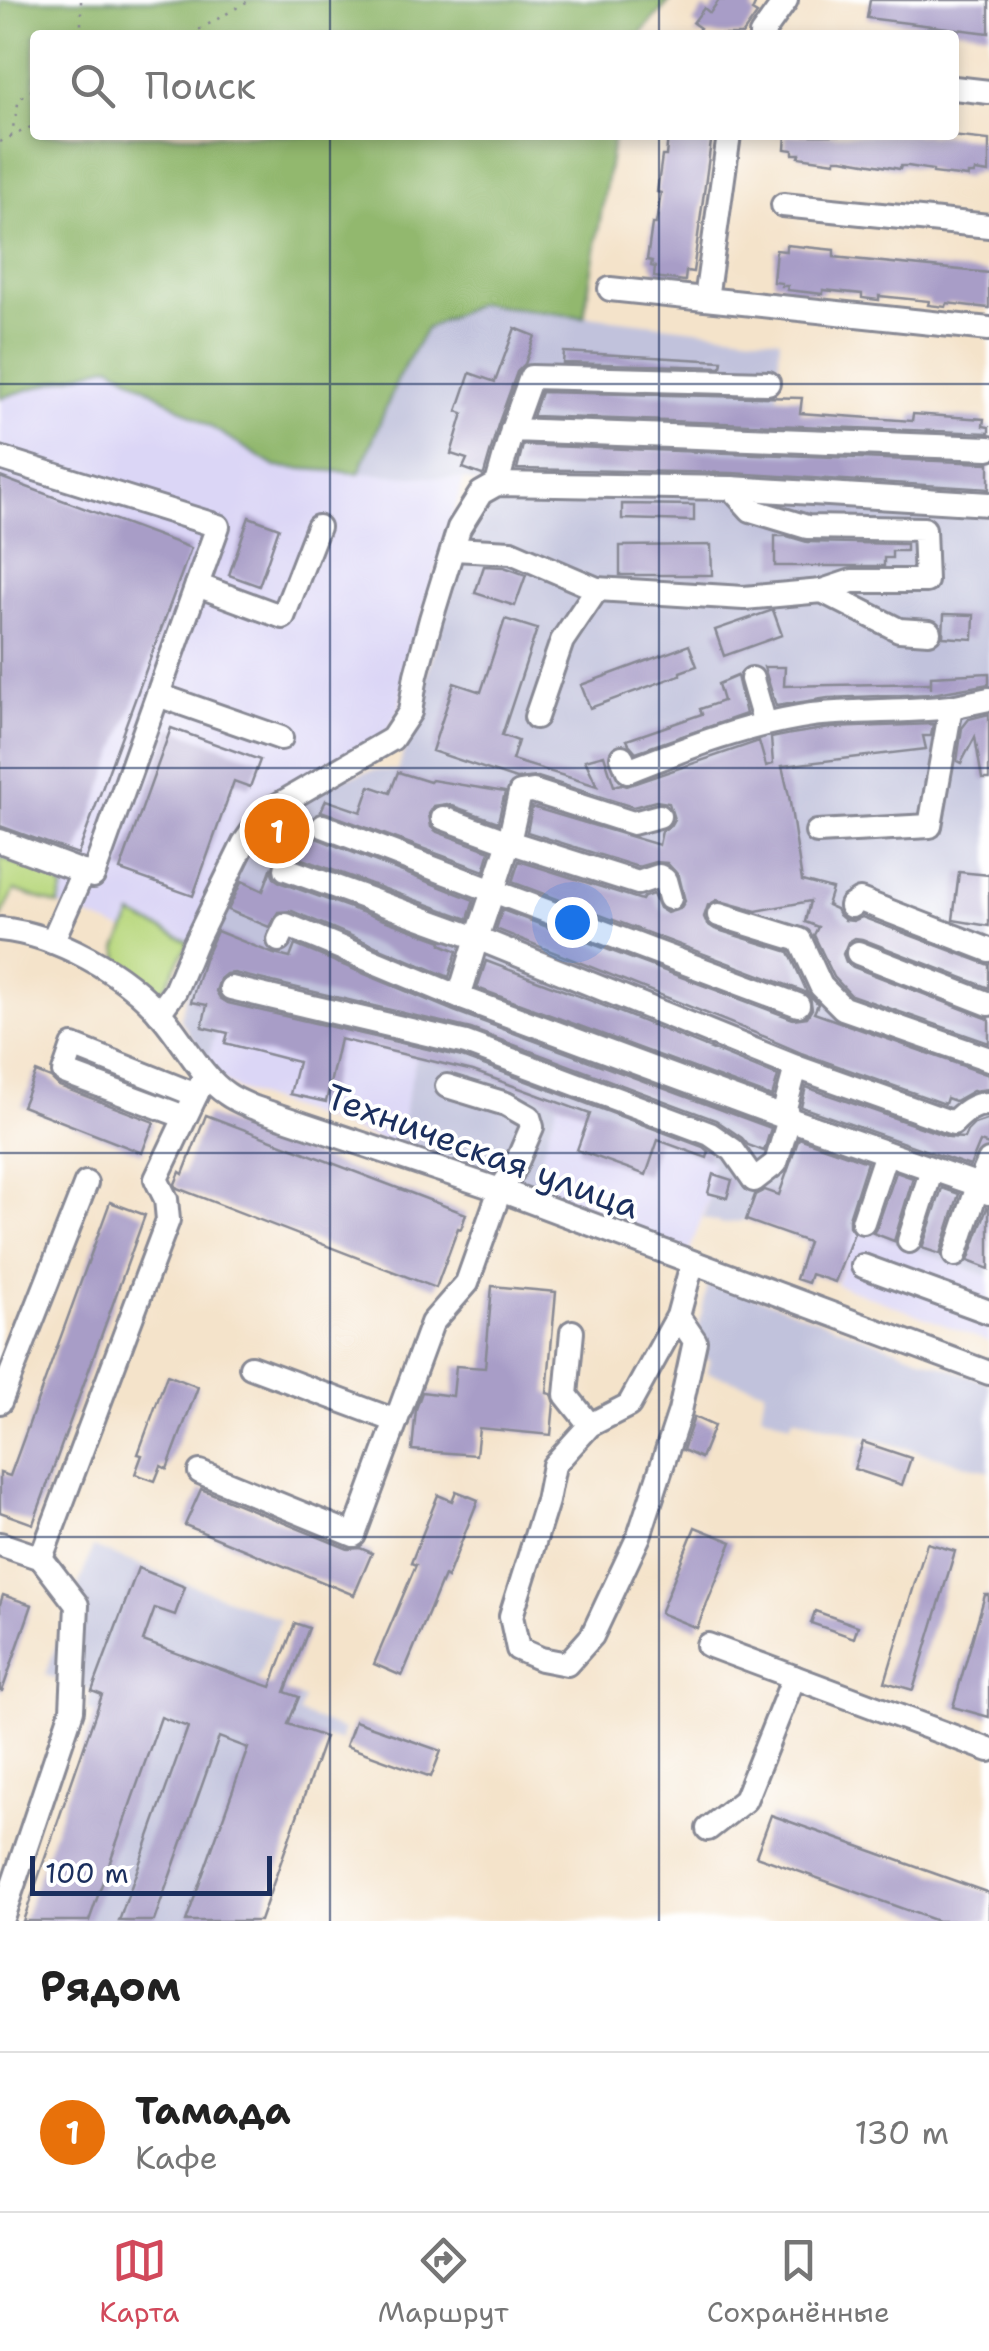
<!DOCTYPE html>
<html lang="ru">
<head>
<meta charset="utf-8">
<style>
	body { margin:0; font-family:"Shantell Sans",sans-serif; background:#f2f2f2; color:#222 }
	.scale { position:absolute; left:30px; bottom:25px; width:242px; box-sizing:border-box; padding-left:10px; border:5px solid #1b2f5e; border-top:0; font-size:28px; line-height:35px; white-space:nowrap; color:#1b2f5e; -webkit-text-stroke:8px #fff; paint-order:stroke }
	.you { position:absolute; left:572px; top:922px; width:35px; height:35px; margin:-25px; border:8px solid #fff; border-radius:50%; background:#1a73e8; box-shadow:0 0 0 15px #1a73e833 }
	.badge { display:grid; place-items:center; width:65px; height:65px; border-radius:50%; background:#d1495b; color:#fff; font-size:32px; font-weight:700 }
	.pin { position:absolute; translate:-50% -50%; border:5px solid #fff; box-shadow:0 2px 10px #0006 }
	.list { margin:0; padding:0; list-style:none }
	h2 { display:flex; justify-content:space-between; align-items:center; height:130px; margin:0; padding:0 40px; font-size:42px }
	h2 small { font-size:32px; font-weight:400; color:#767676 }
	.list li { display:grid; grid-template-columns:65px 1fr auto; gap:30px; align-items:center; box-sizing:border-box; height:160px; padding:0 40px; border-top:2px solid #e0e0e0 }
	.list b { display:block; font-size:38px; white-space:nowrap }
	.list p { margin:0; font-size:32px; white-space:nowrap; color:#767676 }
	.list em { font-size:32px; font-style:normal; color:#767676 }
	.icon { flex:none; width:55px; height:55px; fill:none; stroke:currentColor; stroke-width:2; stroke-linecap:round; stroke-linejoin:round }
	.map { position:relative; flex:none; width:989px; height:1921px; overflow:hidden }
	.search { position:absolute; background:#fff; box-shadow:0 5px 15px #0003; left:30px; right:30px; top:30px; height:110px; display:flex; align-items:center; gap:25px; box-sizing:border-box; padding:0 35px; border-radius:10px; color:#767676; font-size:38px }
	.sheet { height:290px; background:#fff }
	nav { display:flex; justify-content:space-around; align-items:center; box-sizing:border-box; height:140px; border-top:2px solid #e0e0e0; background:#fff; font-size:28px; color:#767676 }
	nav a { display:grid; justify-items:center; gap:5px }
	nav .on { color:#d1495b }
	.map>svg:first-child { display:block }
</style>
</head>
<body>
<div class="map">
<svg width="989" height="1921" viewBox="0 0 989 1921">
	<rect width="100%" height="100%" fill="#fff"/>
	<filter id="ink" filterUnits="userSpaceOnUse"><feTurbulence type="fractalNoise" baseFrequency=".01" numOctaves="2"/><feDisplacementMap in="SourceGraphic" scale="20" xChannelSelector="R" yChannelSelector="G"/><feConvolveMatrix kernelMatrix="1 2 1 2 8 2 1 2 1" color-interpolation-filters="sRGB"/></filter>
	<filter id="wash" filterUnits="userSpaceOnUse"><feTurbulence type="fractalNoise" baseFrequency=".0048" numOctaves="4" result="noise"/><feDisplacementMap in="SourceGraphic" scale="40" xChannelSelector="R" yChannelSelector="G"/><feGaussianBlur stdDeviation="2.25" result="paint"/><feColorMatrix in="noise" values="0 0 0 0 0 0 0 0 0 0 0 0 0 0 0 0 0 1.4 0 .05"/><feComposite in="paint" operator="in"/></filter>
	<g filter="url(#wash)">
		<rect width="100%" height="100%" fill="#f4e3ca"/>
		<g fill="#dbd6f6">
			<polygon points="110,365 276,467 464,479 406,670 400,710 387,732 189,942 132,916 125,931 58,905 51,876 0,857 0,398"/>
			<polygon points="222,1008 417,1058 396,1146 237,1089 219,1078 207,1061"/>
			<polygon points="557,1102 707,1158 713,1162 705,1193 710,1195 689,1253 529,1196"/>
			<polygon points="856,1227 989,1276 989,1342 836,1284"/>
		</g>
		<g fill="#c1c2dc">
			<polygon points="478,303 780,339 777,396 802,398 801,413 911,421 913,414 984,419 984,426 989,427 989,1276 856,1228 846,1256 747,1220 723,1224 703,1218 710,1196 705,1193 713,1162 558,1102 529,1196 396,1146 416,1058 223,1009 207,1061 180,1019 199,949 268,816 328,782 375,770 398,771 469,534 495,490 464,479 359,473 399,376 426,329"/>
			<polygon points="709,1280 989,1383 989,1471 794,1417 790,1424 761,1413 765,1390 707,1372 710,1360 693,1353"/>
			<polygon points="93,1547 280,1619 257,1682 304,1699 299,1713 343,1730 341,1741 325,1738 260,1921 23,1921 95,1714 87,1711 91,1691 45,1675"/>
		</g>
		<g fill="#b9d87f" stroke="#6a846e" stroke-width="2.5">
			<polygon points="0,857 51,876 63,888 58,905 15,890 0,920"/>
			<polygon points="132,915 189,942 165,987 158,991 147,991 121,967 117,949"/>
		</g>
		<polygon fill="#92b86e" stroke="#567466" stroke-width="2.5" points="0,0 671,0 639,35 35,35 35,135 614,135 584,317 478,303 426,329 399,376 359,473 276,467 110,365 0,398"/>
		<g id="blocks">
			<g fill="#a89dc7">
				<polygon points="719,0 757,0 752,11 757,14 742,35 694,35 700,28 693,23 704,8 710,13"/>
				<polygon points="870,0 989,0 989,33 867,18"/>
				<polygon points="668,135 712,135 693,272 686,271 685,281 654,277 655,267 651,266 652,261 647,260 652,224 656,224 660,198 661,193 657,192 662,156 666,156"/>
				<polygon points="786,135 942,135 989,140 989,173 975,171 974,174 968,174 968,177 933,173 933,170 908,166 901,166 900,169 842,159 835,159 835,162 799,157 800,154 793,154 793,150 785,149"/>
				<polygon points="786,245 834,250 834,257 989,273 989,308 947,303 946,307 928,305 929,301 879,296 879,300 862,298 862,294 823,290 823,294 787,290 788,286 782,286 782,283 773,282 776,250 786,251"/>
				<polygon points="515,328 535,336 525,364 517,372 498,425 484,474 482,475 463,468 467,459 451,454 463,413 457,411 470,373 495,382"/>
				<polygon points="564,352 722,361 721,367 563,363"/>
				<polygon points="541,392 802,398 800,413 912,421 913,414 984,419 983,426 989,427 989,433 533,416"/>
				<polygon points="523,445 989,463 989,489 731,473 517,469"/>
				<polygon points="0,477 191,548 78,854 0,826"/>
				<polygon points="622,504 694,505 694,521 622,519"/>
				<polygon points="249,517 279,528 259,586 229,575"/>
				<polygon points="775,536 787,536 807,542 906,544 906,551 892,551 892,558 884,558 884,566 775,566"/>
				<polygon points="711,545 712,575 620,575 620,546"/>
				<polygon points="484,566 504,567 526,575 515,606 475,593"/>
				<polygon points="773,610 782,635 724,656 715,630"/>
				<polygon points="944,614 974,615 973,639 943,637"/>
				<polygon points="505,619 537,629 502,735 518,741 512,760 597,786 585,760 604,755 614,786 621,784 627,786 759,741 766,766 773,764 771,738 791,734 830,728 933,724 931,736 923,736 926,749 782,766 789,796 802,881 832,889 827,905 836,909 839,915 845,920 853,921 862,917 989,965 989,988 862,939 855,938 848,942 843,954 846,962 853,967 989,1019 989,1043 851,995 834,977 814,935 818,927 805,922 810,901 756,911 717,900 708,905 704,917 707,924 715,929 789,952 807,992 818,1004 814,1013 989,1075 989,1089 973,1091 955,1101 947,1098 945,1104 801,1053 773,1041 773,1040 496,929 502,910 793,1019 807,1017 812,1009 810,996 803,991 512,882 519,861 642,900 644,897 653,894 659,908 667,913 680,909 685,901 679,876 667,863 655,862 638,867 527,832 532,807 659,845 662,831 670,826 674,819 669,803 656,801 633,807 538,777 516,779 432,751 454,683 481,692"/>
				<polygon points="689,645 697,666 680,672 680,675 590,708 581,685"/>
				<polygon points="764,667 785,667 784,686 931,683 931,689 931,676 989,673 989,684 932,694 828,698 776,706"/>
				<polygon points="737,676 746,714 636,752 629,744 627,740 702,714 700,709 723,701 718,684"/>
				<polygon points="989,714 989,779 982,779 975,737 961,763 957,761 962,728 969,719"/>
				<polygon points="171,728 260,760 250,787 234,781 193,896 120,870"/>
				<polygon points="398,772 430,782 432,780 505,792 498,822 447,804 434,806 429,814 431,827 437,832 490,851 484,871 321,811 326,800 361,812 370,786 390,793"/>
				<polygon points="278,823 474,900 468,919 291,855 282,855 276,858 277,856 258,849"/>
				<polygon points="271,869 274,878 281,883 442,941 441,944 457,951 449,977 292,911 278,912 269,927 228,910 242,881 263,891"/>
				<polygon points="959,872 989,875 989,926 953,920"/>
				<polygon points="217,931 274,954 290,958 295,945 454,1011 771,1128 764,1151 748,1145 742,1138 716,1120 471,1029 234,973 226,974 220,979 216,991 220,998 228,1003 462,1057 703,1147 709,1152 707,1158 658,1140 646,1175 577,1150 590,1114 473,1071 340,1039 326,1102 290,1094 298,1062 225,1043 228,1033 202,1027 207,1005 191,1002 204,960"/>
				<polygon points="486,961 597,1003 778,1076 772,1097 477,988"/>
				<polygon points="36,1072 51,1078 59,1086 154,1122 142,1153 22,1106"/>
				<polygon points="806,1087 949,1137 964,1138 967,1131 974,1124 989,1119 989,1145 980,1142 970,1166 801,1107"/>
				<polygon points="206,1115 466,1214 461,1229 458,1228 436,1288 177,1188 175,1184 180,1172 183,1174"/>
				<polygon points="799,1138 867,1162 849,1218 849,1226 854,1233 835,1282 811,1274 808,1283 796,1279 808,1242 746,1220 755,1195 765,1190 779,1195"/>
				<polygon points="896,1172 913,1178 894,1241 873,1233 877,1227"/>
				<polygon points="713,1174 732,1180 727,1198 708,1193"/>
				<polygon points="942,1188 959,1194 940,1254 922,1248"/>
				<polygon points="110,1202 145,1215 33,1524 0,1512 0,1473 10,1476"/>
				<polygon points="987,1208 989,1208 989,1269 968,1261"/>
				<polygon points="492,1286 556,1292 547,1393 551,1394 554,1403 551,1435 479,1428 476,1455 412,1450 416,1409 422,1392 453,1396 456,1366 485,1368"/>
				<polygon points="167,1375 198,1387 167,1469 161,1466 155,1481 135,1474 142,1455 138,1454"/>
				<polygon points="694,1417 714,1426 701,1458 683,1450"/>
				<polygon points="863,1442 911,1458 902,1485 854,1469"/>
				<polygon points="201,1489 348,1549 360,1548 372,1553 354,1595 185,1525"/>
				<polygon points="456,1491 478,1500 447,1578 444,1576 402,1676 374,1664 416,1565 411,1563 438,1495 452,1501"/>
				<polygon points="695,1527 732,1542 697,1628 660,1613"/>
				<polygon points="927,1543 955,1551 913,1690 885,1682"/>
				<polygon points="138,1568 185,1587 175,1615 155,1608 143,1641 228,1672 271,1687 295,1623 309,1628 285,1692 299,1697 288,1724 325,1737 260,1921 186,1921 248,1748 219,1737 154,1921 119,1921 188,1727 161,1717 89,1921 23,1921 102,1695 92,1691"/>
				<polygon points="3,1595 32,1605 2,1691 0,1691 0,1604"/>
				<polygon points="985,1595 989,1595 989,1717 953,1707"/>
				<polygon points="815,1611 858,1626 854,1638 811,1623"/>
				<polygon points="355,1721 441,1751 431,1777 346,1746"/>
				<polygon points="771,1815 989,1893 989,1921 937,1921 756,1856"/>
			</g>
		</g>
	</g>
	<g filter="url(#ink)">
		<use href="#blocks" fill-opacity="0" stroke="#888994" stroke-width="2.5"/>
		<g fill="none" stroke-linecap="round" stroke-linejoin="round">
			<g stroke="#888994" stroke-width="28">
				<g id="minor">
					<polyline points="761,35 786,0"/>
					<polyline points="954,88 989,92"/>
					<polyline points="783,205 989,226"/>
					<polyline points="610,289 989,329"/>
					<polyline points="706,299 729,135"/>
					<polyline points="512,430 531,377 768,383"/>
					<polyline points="0,458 218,526 93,876 0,841"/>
					<polyline points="497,484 512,430 989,448"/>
					<polyline points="731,488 751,510 807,527 924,529 926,581 852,581 822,591"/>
					<polyline points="453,549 511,552 597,589 562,641 536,717"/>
					<polyline points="197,585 283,617 318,527"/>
					<polyline points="597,589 744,598 822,591 899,630 929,632"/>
					<polyline points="752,679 765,724"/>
					<polyline points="158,695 281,738"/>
					<path d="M 622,757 L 628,771 C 688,747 749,724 812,715 C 858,710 905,712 951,707"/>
					<polyline points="443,818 509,842 520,793 533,791 633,823 659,816"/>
					<polyline points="323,826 493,891 509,842 638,883 659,876 665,880 670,898"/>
					<polyline points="817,832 930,826 951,707 989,699"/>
					<polyline points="851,906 860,900 989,950"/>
					<polyline points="719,915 800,940 821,986 843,1008 989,1059"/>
					<path d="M 0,929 C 58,935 124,972 162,1016 C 183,1040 202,1078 227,1094 C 235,1100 246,1104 255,1108 L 500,1190 L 989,1373"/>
					<polyline points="279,940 286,925 459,997 477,938 286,869"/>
					<polyline points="52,942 83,872"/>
					<polyline points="858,953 989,1004"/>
					<polyline points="231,988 466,1043 710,1134 733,1150 754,1180 776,1163 789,1119 970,1182 977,1189 989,1193"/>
					<polyline points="459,997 789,1119"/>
					<polyline points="159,1013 175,991 194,945 244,843 266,812 392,739 410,712 416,675 431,619 459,528 481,493 497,484 731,488 989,504"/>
					<polyline points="796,1067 477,938 493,891 798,1005"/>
					<polyline points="185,1117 64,1072 73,1046 196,1095"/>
					<path d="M 789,1119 L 785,1108 L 796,1067 L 953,1123 C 963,1113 974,1103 989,1104"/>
					<polyline points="863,1222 886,1153"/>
					<polyline points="909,1241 932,1169"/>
					<polyline points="955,1255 977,1189 989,1161"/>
					<polyline points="863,1266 989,1312"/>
					<polyline points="678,1316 629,1405 590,1425 554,1465 547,1501 511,1616 518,1649 541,1659 567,1664 592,1636 639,1536 680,1411 695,1341 678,1316 692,1264"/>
					<polyline points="572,1332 566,1395 590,1425"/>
					<polyline points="251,1367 396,1421"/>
					<polyline points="0,1402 86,1183"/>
					<polyline points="200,1472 354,1535 432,1323 467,1283 500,1190 513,1171 532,1127 529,1117 506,1104 447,1086"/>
					<polyline points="0,1544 41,1558"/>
					<polyline points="794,1677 989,1750"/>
					<polyline points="708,1829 745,1800 794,1677 708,1645"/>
					<polyline points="1,1921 72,1710 77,1605 41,1558 168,1220 166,1199 156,1179 205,1076"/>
				</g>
			</g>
			<g stroke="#888994" stroke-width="2.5" stroke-dasharray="2.5 8" stroke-linecap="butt">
				<polyline points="81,35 81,0"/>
				<polyline points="190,35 250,0"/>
				<polyline points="11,137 19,99 35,88"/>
				<polyline points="0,142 35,125"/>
			</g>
			<use href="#minor" stroke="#fff" stroke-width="22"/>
		</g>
	</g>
	<path fill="none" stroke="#1b2f5e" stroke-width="2.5" stroke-opacity="0.55" d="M 330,0 L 330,35M 659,0 L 659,35M 330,135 L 330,1921M 659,135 L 659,1921M 0,384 L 989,384M 0,768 L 989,768M 0,1153 L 989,1153M 0,1537 L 989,1537"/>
	<g text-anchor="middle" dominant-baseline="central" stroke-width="8" stroke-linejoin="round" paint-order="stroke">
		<g font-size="35" fill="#1b2f5e" stroke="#fff">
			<text transform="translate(483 1151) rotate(20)">Техническая улица</text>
		</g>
	</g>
</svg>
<div class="scale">100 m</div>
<div class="you"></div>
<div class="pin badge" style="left:277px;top:831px;background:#e8710a">1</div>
<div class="search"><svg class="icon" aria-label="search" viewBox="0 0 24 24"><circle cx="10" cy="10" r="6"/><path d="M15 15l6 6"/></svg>Поиск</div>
</div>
<section class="sheet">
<h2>Рядом<small></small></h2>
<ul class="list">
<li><span class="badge" style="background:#e8710a">1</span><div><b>Тамада</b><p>Кафе</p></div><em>130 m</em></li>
</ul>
</section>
<nav>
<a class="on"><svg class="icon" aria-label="map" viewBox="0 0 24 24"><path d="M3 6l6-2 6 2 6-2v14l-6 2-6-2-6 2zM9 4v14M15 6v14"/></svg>Карта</a>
<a><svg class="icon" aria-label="directions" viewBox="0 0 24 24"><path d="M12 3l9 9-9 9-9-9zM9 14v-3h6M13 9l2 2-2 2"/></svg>Маршрут</a>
<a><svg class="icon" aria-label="saved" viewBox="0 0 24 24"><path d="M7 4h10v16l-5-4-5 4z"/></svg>Сохранённые</a>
</nav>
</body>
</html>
